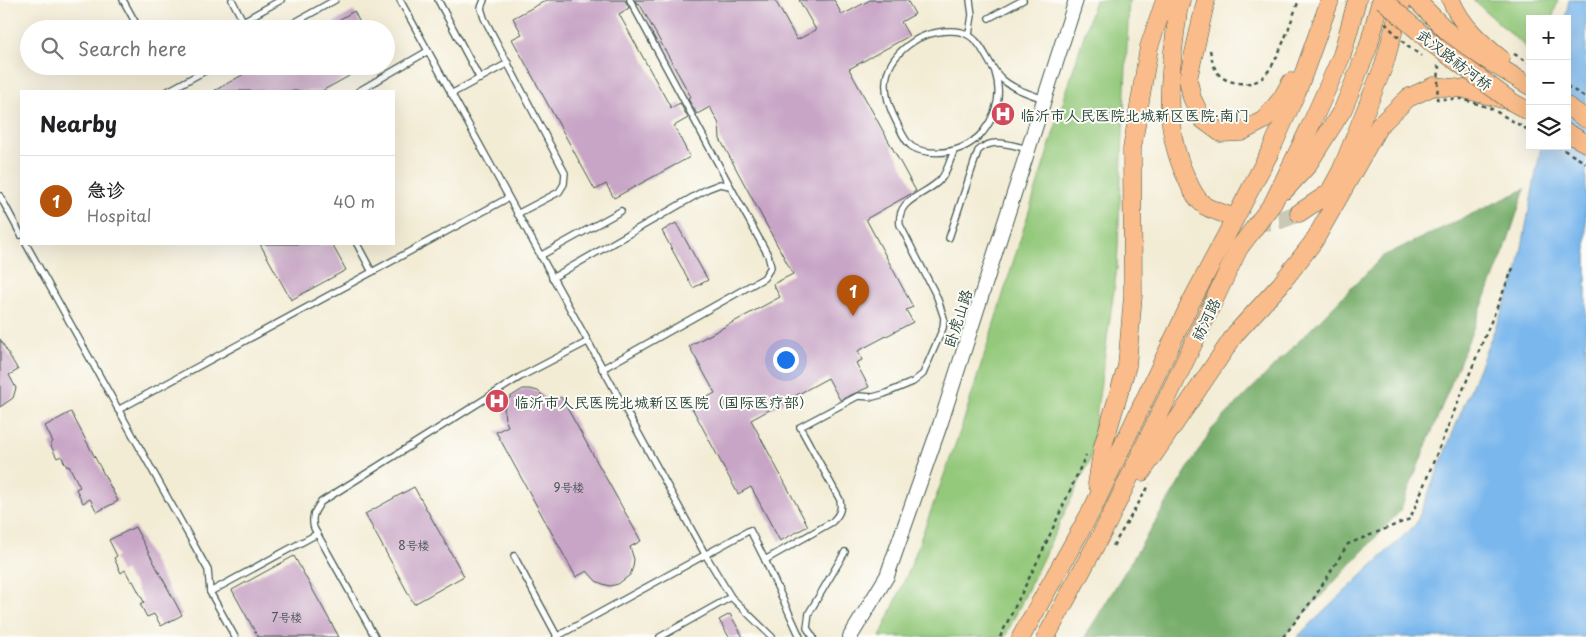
<!DOCTYPE html>
<html lang="en">
<head>
<meta charset="utf-8">
<style>
	body { margin:0; font-family:"Playpen Sans","LXGW WenKai TC",sans-serif; background:#f6f6f6; color:#202124 }
	.controls { position:absolute; right:15px; top:15px; display:grid; overflow:hidden; border-radius:0px; box-shadow:0 5px 20px #0002 }
	.controls button { width:45px; height:45px; display:grid; place-items:center; padding:0; border:0; border-bottom:1px solid #e0e0e0; background:#fff; color:#202124; font:25px sans-serif }
	.you { position:absolute; left:785px; top:359px; width:18px; height:18px; margin:-12px; border:4px solid #fff; border-radius:50%; background:#1a73e8; box-shadow:0 0 0 8px #1a73e833 }
	.badge { display:grid; place-items:center; width:32px; height:32px; border-radius:50%; background:#b45309; color:#fff; font-size:16px; font-weight:700 }
	.pin { position:absolute; translate:-50% -41px; filter:drop-shadow(0 1px 2px #0008) }
	.pin::after { content:''; position:absolute; top:26px; width:18px; height:15px; background:inherit; clip-path:polygon(0 0,100% 0,50% 100%) }
	.list { margin:0; padding:0; list-style:none }
	h2 { display:flex; justify-content:space-between; align-items:center; height:65px; margin:0; padding:0 20px; font-size:21px }
	h2 small { font-size:16px; font-weight:400; color:#757577 }
	.list li { display:grid; grid-template-columns:32px 1fr auto; gap:15px; align-items:center; box-sizing:border-box; height:90px; padding:0 20px; border-top:1px solid #e0e0e0 }
	.list b { display:block; font-size:19px; white-space:nowrap }
	.list p { margin:0; font-size:16px; white-space:nowrap; color:#757577 }
	.list em { font-size:16px; font-style:normal; color:#757577 }
	.icon { flex:none; width:28px; height:28px; fill:none; stroke:currentColor; stroke-width:2; stroke-linecap:round; stroke-linejoin:round }
	.map { position:relative; flex:none; width:1586px; height:637px; overflow:hidden }
	.search { position:absolute; background:#fff; box-shadow:0 5px 20px #0002; left:20px; top:20px; width:375px; height:55px; display:flex; align-items:center; gap:12px; box-sizing:border-box; padding:0 18px; border-radius:28px; color:#757577; font-size:19px }
	.panel { position:absolute; background:#fff; box-shadow:0 5px 20px #0002; left:20px; top:90px; width:375px; height:155px; border-radius:0px }
	.map>svg:first-child { display:block }
</style>
</head>
<body>
<div class="map">
<svg width="1586" height="637" viewBox="0 0 1586 637">
	<rect width="100%" height="100%" fill="#fdfcf7"/>
	<filter id="ink" filterUnits="userSpaceOnUse"><feTurbulence type="fractalNoise" baseFrequency=".02" numOctaves="2"/><feDisplacementMap in="SourceGraphic" scale="10" xChannelSelector="R" yChannelSelector="G"/><feConvolveMatrix kernelMatrix="1 2 1 2 8 2 1 2 1" color-interpolation-filters="sRGB"/></filter>
	<filter id="wash" filterUnits="userSpaceOnUse"><feTurbulence type="fractalNoise" baseFrequency=".0096" numOctaves="4" result="noise"/><feDisplacementMap in="SourceGraphic" scale="20" xChannelSelector="R" yChannelSelector="G"/><feGaussianBlur stdDeviation="1.12" result="paint"/><feColorMatrix in="noise" values="0 0 0 0 0 0 0 0 0 0 0 0 0 0 0 0 0 1.4 0 .05"/><feComposite in="paint" operator="in"/></filter>
	<g filter="url(#wash)">
		<rect width="100%" height="100%" fill="#f3ecd5"/>
		<g fill="#94c97b" stroke="#5a8358">
			<polygon points="1095,0 1129,0 1117,268 1090,460 1005,637 880,637 910,568 962,426"/>
			<polygon points="1473,0 1558,0 1552,19 1530,19 1530,51"/>
		</g>
		<polygon fill="#77ad6b" stroke="#4b7550" points="1525,189 1505,249 1400,511 1283,637 1085,637 1212,429 1383,256"/>
		<polygon fill="#7ab7ed" stroke="#4c7a90" points="1569,0 1586,0 1586,637 1297,637 1416,524 1517,274 1541,146 1567,146 1567,19 1565,19"/>
		<g id="blocks">
			<g fill="#c8a5c6">
				<polygon points="547,0 625,0 629,8 619,14 671,108 680,103 688,118 674,126 690,157 614,198 606,184 595,190 512,39 522,34 513,18"/>
				<polygon points="635,0 775,0 797,40 816,30 799,0 834,0 842,15 870,0 907,0 915,14 901,22 909,36 849,69 916,191 866,219 913,307 906,310 913,322 858,351 862,360 856,363 869,387 840,400 828,378 751,420 808,526 780,541 751,487 738,494 691,406 715,393 689,346 780,297 773,284 793,274 720,139 719,124 710,107 697,114 688,99 691,97 639,3 637,4"/>
				<polygon points="354,11 363,29 323,29"/>
				<polygon points="258,66 343,66 349,76 322,91 214,91"/>
				<polygon points="676,223 708,280 693,288 662,231"/>
				<polygon points="260,244 332,244 346,270 291,300"/>
				<polygon points="0,339 18,370 9,375 16,388 13,398 0,407"/>
				<polygon points="523,389 530,389 538,391 549,402 561,397 641,541 630,547 634,559 633,567 630,575 618,584 610,586 603,584 596,581 587,571 576,577 496,432 508,426 505,419 504,411 505,404 510,397"/>
				<polygon points="71,412 118,501 97,512 90,499 83,503 76,489 80,487 69,466 67,467 61,456 57,458 50,444 53,442 45,426"/>
				<polygon points="414,487 464,576 414,604 365,514"/>
				<polygon points="135,527 182,615 161,626 154,614 147,617 140,604 144,602 133,581 131,581 125,570 121,573 114,558 117,556 109,540"/>
				<polygon points="294,556 339,637 258,637 232,590"/>
				<polygon points="730,614 743,637 729,637 719,620"/>
			</g>
		</g>
	</g>
	<g filter="url(#ink)">
		<use href="#blocks" fill-opacity="0" stroke="#3f574c" stroke-width="1"/>
		<g fill="none" stroke-linecap="round" stroke-linejoin="round">
			<polyline stroke="#c9c9b5" stroke-width="18" stroke-dasharray="18 9" stroke-linecap="butt" points="1227,215 1248,224 1280,220 1299,213"/>
			<g stroke="#3f574c" stroke-width="8">
				<g id="service">
					<polyline points="123,0 139,29"/>
					<polyline points="232,0 243,21"/>
					<polyline points="400,0 705,554 731,597 772,637"/>
					<polyline points="438,0 480,79"/>
					<polyline points="484,0 481,8 484,18 565,173 564,184 559,192 517,214"/>
					<polyline points="630,0 730,186"/>
					<polyline points="989,18 1023,0"/>
					<polyline points="229,29 281,0"/>
					<polyline points="283,29 335,0"/>
					<polyline points="969,35 972,15 970,0"/>
					<path d="M 995,72 C 1002,93 997,114 983,132 C 968,149 950,154 929,152 C 922,151 916,150 911,146 C 904,140 901,131 897,123 C 880,91 880,63 914,41 C 926,33 947,29 961,32 C 983,38 986,63 1000,77 C 1010,88 1030,94 1044,99"/>
					<polyline points="168,91 214,66"/>
					<polyline points="359,91 428,51"/>
					<polyline points="451,94 508,63"/>
					<polyline points="0,196 21,235"/>
					<path d="M 949,238 L 978,151 C 992,137 1010,145 1028,149"/>
					<polyline points="26,244 208,570 210,592 235,637"/>
					<polyline points="357,244 372,272"/>
					<polyline points="540,256 621,211"/>
					<polyline points="552,278 707,189 720,184 730,186 768,255 771,267 764,278 602,369"/>
					<polyline points="118,410 508,198"/>
					<polyline points="514,556 557,636"/>
					<polyline points="765,560 800,637"/>
					<polyline points="210,592 317,534"/>
					<path d="M 375,637 L 314,528 C 311,517 314,512 321,502 L 520,377 L 587,342"/>
					<path d="M 556,637 L 750,530 L 765,560 L 832,522 C 839,515 842,510 840,500 L 800,427 L 858,396 L 873,397 L 884,394 L 913,382 L 923,374 L 943,328 L 944,318 L 937,297 L 900,225 C 896,198 926,196 941,179 C 947,172 950,160 954,151"/>
					<polyline points="660,637 731,597"/>
					<polyline points="813,637 807,628 809,613 845,552"/>
				</g>
			</g>
			<g stroke="#3f574c" stroke-width="16">
				<polyline id="tertiary" points="850,637 887,576 940,425 1076,0"/>
			</g>
			<g stroke="#3f574c" stroke-width="19">
				<g id="primary">
					<path d="M 1181,0 L 1178,11 C 1171,69 1160,122 1186,177 C 1190,187 1197,200 1205,206 C 1212,210 1220,212 1227,215"/>
					<polyline points="1206,0 1188,79 1192,98 1202,119 1221,133 1241,132 1264,120 1282,98 1291,82"/>
					<polyline points="1416,0 1459,43 1530,86"/>
					<path d="M 1451,0 C 1461,25 1480,42 1501,59"/>
					<polyline points="1567,106 1586,119"/>
					<polyline points="1567,133 1586,143"/>
					<polyline points="1285,190 1307,166 1343,109 1368,48 1381,0"/>
					<polyline points="1299,213 1329,193 1341,171 1384,65 1402,0"/>
					<polyline points="1142,472 1236,333 1280,285 1314,241 1379,126 1408,98 1434,86 1464,89 1510,101"/>
					<polyline points="1097,484 1103,446 1127,366 1133,295 1132,149 1149,47 1165,0"/>
					<polyline points="1021,637 1093,508 1190,304 1271,150 1298,89 1330,0"/>
					<polyline points="1046,637 1108,522 1239,248 1273,203 1309,129 1342,55 1357,0"/>
				</g>
			</g>
			<g stroke="#3f574c" stroke-width="2.5" stroke-dasharray="4 4" stroke-linecap="butt">
				<path d="M 1210,50 C 1213,65 1215,78 1233,82 C 1243,84 1253,85 1262,78 C 1278,65 1291,20 1299,0"/>
				<polyline points="1514,54 1530,63"/>
				<polyline points="1567,86 1586,98"/>
				<polyline points="1557,146 1586,163"/>
				<polyline points="1113,546 1150,484"/>
				<polyline points="1000,637 1043,550 1086,455"/>
				<polyline points="1283,637 1314,598 1348,544 1410,519 1513,268"/>
			</g>
			<use href="#service" stroke="#fff" stroke-width="5.5"/>
			<use href="#tertiary" stroke="#fff" stroke-width="14"/>
			<use href="#primary" stroke="#f9bc8a" stroke-width="18"/>
			<g stroke="#3f574c" stroke-width="19" stroke-linecap="butt">
				<polyline id="primary-bridge" points="1383,0 1433,44 1512,102 1530,112"/>
			</g>
			<g stroke="#3f574c" stroke-width="2.5" stroke-dasharray="4 4" stroke-linecap="butt">
				<polyline points="1385,23 1407,46 1422,56"/>
				<polyline points="1437,66 1439,67 1437,99 1462,99 1490,108 1530,131"/>
			</g>
			<use href="#primary-bridge" stroke="#f9bc8a" stroke-width="18"/>
		</g>
	</g>
	<defs>
		<g id="hospital-disc" transform="scale(1.25)"><circle r="9.5" fill="#d1495b" stroke="#fdfcf7"/><path d="M-5-5h3v3.5h4V-5h3V5h-3V1.5h-4V5h-3Z" fill="#fff"/></g>
	</defs>
	<g fill-rule="evenodd">
		<use href="#hospital-disc" x="1003" y="114"/>
		<use href="#hospital-disc" x="497" y="401"/>
	</g>
	<g text-anchor="middle" dominant-baseline="central" stroke-width="4" stroke-linejoin="round" paint-order="stroke">
		<g font-size="12" fill="#495758">
			<text x="569" y="487">9号楼</text>
			<text x="414" y="545">8号楼</text>
			<text x="287" y="617">7号楼</text>
		</g>
		<g font-size="15" fill="#1f3d34" stroke="#fdfcf7">
			<text transform="translate(1455 59) rotate(37)">武汉路祊河桥</text>
			<text transform="translate(957 318) rotate(-72)">卧虎山路</text>
			<text transform="translate(1205 319) rotate(-64)">祊河路</text>
		</g>
		<g font-size="15" fill="#1f3d34" stroke="#fdfcf7" text-anchor="start">
			<text x="1020" y="114">临沂市人民医院北城新区医院·南门</text>
			<text x="514" y="401">临沂市人民医院北城新区医院（国际医疗部）</text>
		</g>
	</g>
</svg>
<div class="controls">
<button>+</button>
<button>−</button>
<button><svg class="icon" aria-label="layers" viewBox="0 0 24 24"><path d="M12 4l9 5-9 5-9-5zM3 14l9 5 9-5"/></svg></button>
</div>
<div class="you"></div>
<div class="pin badge" style="left:853px;top:316px">1</div>
<div class="search"><svg class="icon" aria-label="search" viewBox="0 0 24 24"><circle cx="10" cy="10" r="6"/><path d="M15 15l6 6"/></svg>Search here</div>
<section class="panel">
<h2>Nearby<small></small></h2>
<ul class="list">
<li><span class="badge">1</span><div><b>急诊</b><p>Hospital</p></div><em>40 m</em></li>
</ul>
</section>
</div>
</body>
</html>
